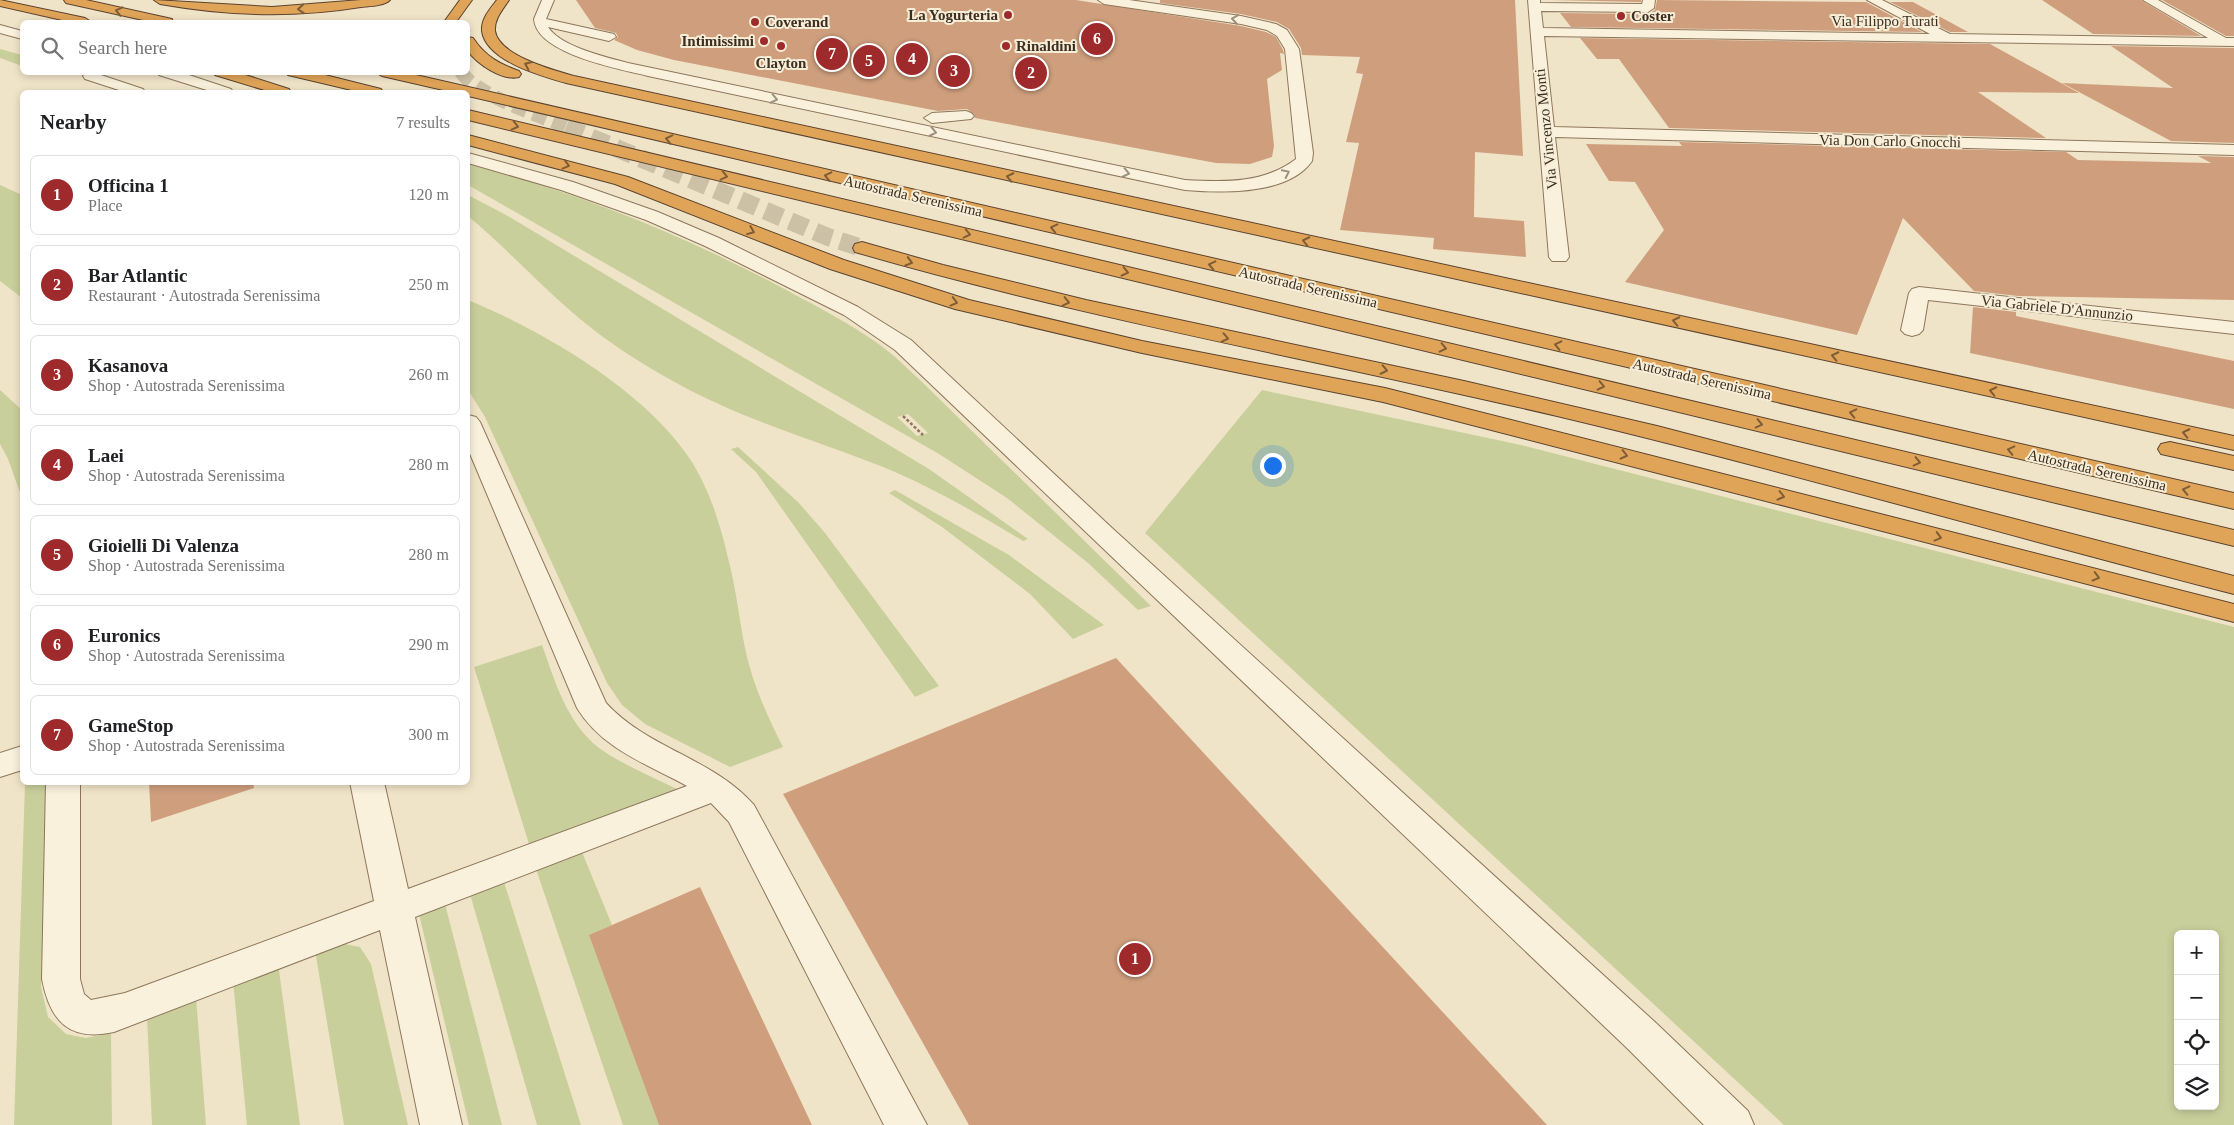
<!DOCTYPE html>
<html lang="en">
<head>
<meta charset="utf-8">
<style>
	body { margin:0; font-family:Georgia,serif; background:#f6f6f6; color:#202124 }
	.controls { position:absolute; right:15px; bottom:15px; display:grid; overflow:hidden; border-radius:8px; box-shadow:0 2px 8px #0003 }
	.controls button { width:45px; height:45px; display:grid; place-items:center; padding:0; border:0; border-bottom:1px solid #e0e0e0; background:#fff; color:#202124; font:25px sans-serif }
	.you { position:absolute; left:1272px; top:465px; width:18px; height:18px; margin:-12px; border:4px solid #fff; border-radius:50%; background:#1a73e8; box-shadow:0 0 0 8px #1a73e833 }
	.badge { display:grid; place-items:center; width:32px; height:32px; border-radius:50%; background:#9e2a2b; color:#fff; font-size:16px; font-weight:700 }
	.pin { position:absolute; translate:-50% -50%; border:2px solid #fff; box-shadow:0 1px 5px #0006 }
	.list { margin:0; padding:0; list-style:none }
	h2 { display:flex; justify-content:space-between; align-items:center; height:65px; margin:0; padding:0 20px; font-size:21px }
	h2 small { font-size:16px; font-weight:400; color:#757577 }
	.list li { display:grid; grid-template-columns:32px 1fr auto; gap:15px; align-items:center; box-sizing:border-box; height:80px; margin:0 10px 10px; padding:0 10px; border:1px solid #e0e0e0; border-radius:8px }
	.list b { display:block; font-size:19px; white-space:nowrap }
	.list p { margin:0; font-size:16px; white-space:nowrap; color:#757577 }
	.list em { font-size:16px; font-style:normal; color:#757577 }
	.icon { flex:none; width:28px; height:28px; fill:none; stroke:currentColor; stroke-width:2; stroke-linecap:round; stroke-linejoin:round }
	.map { position:relative; flex:none; width:2234px; height:1125px; overflow:hidden }
	.search { position:absolute; background:#fff; box-shadow:0 2px 8px #0003; left:20px; top:20px; width:450px; height:55px; display:flex; align-items:center; gap:12px; box-sizing:border-box; padding:0 18px; border-radius:8px; color:#757577; font-size:19px }
	.panel { position:absolute; background:#fff; box-shadow:0 2px 8px #0003; left:20px; top:90px; width:450px; height:695px; border-radius:8px }
	.map>svg:first-child { display:block }
</style>
</head>
<body>
<div class="map">
<svg width="2234" height="1125" viewBox="0 0 2234 1125">
	<rect width="100%" height="100%" fill="#f0e4c8"/>
	<g fill="#c9cf9b" fill-rule="evenodd">
		<polygon points="0,49 22,55 22,66 0,58"/>
		<path d="M 468,164 C 575,192 676,232 775,284 C 810,303 847,321 880,345 C 894,355 907,368 920,380 L 1151,606 L 1138,610 L 1088,563 L 1007,498 L 939,454 L 468,185 ZM 908,414 L 928,433 L 917,436 L 897,417 Z"/>
		<polygon points="0,185 22,195 22,298 0,281"/>
		<path d="M 468,195 L 508,216 L 929,469 L 1028,539 L 1023,541 C 978,514 932,487 883,467 C 815,440 744,420 680,385 C 643,365 605,341 573,313 C 537,282 505,247 468,216 Z"/>
		<path d="M 468,300 C 543,331 644,390 690,459 C 709,488 721,526 728,558 C 736,588 739,618 745,648 C 752,682 767,716 783,747 L 730,767 L 645,724 L 622,705 L 607,683 L 485,417 L 468,390 Z"/>
		<polygon points="0,390 22,410 22,498 8,459 0,444"/>
		<path d="M 1262,390 L 1521,445 L 2234,627 L 2234,1125 L 1784,1125 L 1145,533 ZM 2178,934 L 2215,934 L 2215,1106 L 2178,1106 Z"/>
		<polygon points="738,447 799,503 825,533 939,686 915,697 756,472 731,449"/>
		<polygon points="895,490 1009,555 1104,625 1073,639 1030,594 942,527 889,493"/>
		<path d="M 542,645 C 554,678 564,714 590,740 C 605,757 655,778 677,789 L 529,844 L 474,667 Z"/>
		<polygon points="25,783 47,783 41,987 48,1017 66,1034 86,1038 111,1033 112,1125 14,1125"/>
		<polygon points="582,852 612,925 590,935 659,1125 623,1125 536,869"/>
		<polygon points="504,882 581,1125 537,1125 470,894"/>
		<polygon points="445,904 502,1125 469,1125 419,914"/>
		<polygon points="340,943 360,947 371,964 408,1125 344,1125 315,950"/>
		<polygon points="278,963 300,1125 247,1125 233,981"/>
		<polygon points="196,997 206,1125 152,1125 147,1017"/>
	</g>
	<g fill="#cf9f7d">
		<polygon points="576,0 1076,0 1241,26 1266,32 1276,37 1283,50 1284,54 1280,53 1282,70 1267,79 1274,146 1272,157 1250,164 1216,163 975,118 975,115 967,109 938,111 674,60 637,50 614,40 618,37 616,33 595,28"/>
		<polygon points="1160,0 1515,0 1523,156 1475,152 1474,217 1524,221 1526,257 1433,249 1434,238 1340,230 1359,143 1346,142 1363,74 1356,73 1360,57 1302,55 1301,48 1289,29 1277,22 1241,14 1160,3"/>
		<polygon points="1550,0 1641,0 1641,2"/>
		<polygon points="1657,0 1866,2 1922,32 1571,27 1560,13 1648,14 1655,10"/>
		<polygon points="2042,0 2141,0 2201,36 2093,34"/>
		<polygon points="2162,0 2234,0 2234,36 2226,36"/>
		<polygon points="1890,2 1913,2 1968,32 1950,32"/>
		<polygon points="1580,38 1990,44 2079,93 1978,92 2046,138 1669,128 1619,59 1597,59"/>
		<polygon points="2111,46 2234,48 2234,143 2171,141 2062,83 2173,88"/>
		<polygon points="1679,142 2066,152 2078,160 2211,163 2198,156 2234,157 2234,300 2018,296 1974,291 1903,218 1857,335 1625,282 1664,230 1635,182 1609,181 1586,144 1682,146"/>
		<polygon points="1973,307 2016,312 2016,316 2234,361 2234,409 1970,353"/>
		<polygon points="1116,658 1547,1125 969,1125 783,794"/>
		<polygon points="149,782 253,782 254,788 151,822"/>
		<polygon points="700,887 812,1125 659,1125 589,935"/>
	</g>
	<g fill="none" stroke-linecap="round" stroke-linejoin="round">
		<path stroke="#ccc0a6" stroke-width="14" stroke-dasharray="14 7" stroke-linecap="butt" d="M 461,72 C 476,95 543,117 569,128"/>
		<polyline stroke="#ccc0a6" stroke-width="18" stroke-dasharray="18 9" stroke-linecap="butt" points="566,127 828,237 862,248"/>
		<g stroke="#8d765c" stroke-width="2">
			<g id="minor">
				<path d="M 542,0 L 554,0 L 546,19 L 614,34 L 616,37 L 609,41 L 548,27 C 561,47 606,57 628,63 L 1185,180 C 1225,182 1263,184 1296,159 L 1285,49 L 1277,36 L 1267,30 L 1241,24 L 1104,4 L 1098,0 L 1129,0 L 1241,16 L 1276,24 L 1287,30 L 1299,49 L 1313,153 L 1312,161 C 1289,195 1221,193 1185,190 L 648,76 C 620,69 536,54 534,19 Z"/>
				<polygon points="1528,0 1540,0 1540,3 1642,4 1643,0 1655,0 1654,8 1648,12 1541,11 1543,28 1930,34 1867,0 1882,0 1950,34 2208,38 2143,0 2158,0 2226,38 2234,38 2234,46 1544,36 1554,127 2234,145 2234,155 1555,137 1569,257 1566,261 1552,261 1549,257"/>
				<polygon points="0,25 22,31 22,39 0,33"/>
				<polygon points="87,72 95,73 143,89 145,92 125,92 85,79 83,76"/>
				<polygon points="157,72 180,72 231,89 233,92 213,92 159,75"/>
				<polygon points="966,111 971,113 974,116 971,119 932,123 924,118 932,113"/>
				<polygon points="468,153 573,182 658,212 719,238 858,307 911,340 1112,528 1656,1023 1748,1111 1754,1125 1704,1125 1628,1049 895,350 844,315 705,246 646,220 561,190 468,163"/>
				<polygon points="1919,287 2234,322 2234,334 1928,300 1923,330 1919,334 1912,336 1905,334 1901,330 1909,293 1912,289"/>
				<path d="M 468,415 L 476,417 L 480,422 L 606,703 C 648,749 713,758 754,805 L 927,1125 L 884,1125 L 729,822 L 711,803 L 415,917 L 462,1125 L 420,1125 L 380,930 L 114,1032 C 69,1042 50,1021 42,979 L 46,782 L 80,782 L 80,979 L 84,994 L 91,1000 L 125,993 L 374,901 L 350,782 L 384,782 L 408,889 L 687,786 C 647,764 602,749 577,708 L 468,449 Z"/>
				<polygon points="22,746 22,770 0,777 0,753"/>
			</g>
		</g>
		<g stroke="#5b4430" stroke-width="2">
			<g id="highway">
				<polygon points="0,0 85,18 91,22 71,22 0,6"/>
				<polygon points="64,0 86,0 172,19 173,22 152,22 66,3"/>
				<path d="M 154,0 L 272,7 L 361,0 L 390,0 C 384,6 370,6 361,7 C 294,18 227,16 160,4 Z"/>
				<polygon points="460,0 472,0 456,22 444,22"/>
				<path d="M 497,0 L 509,0 C 503,9 494,19 495,31 C 499,56 554,70 574,76 L 2234,436 L 2234,450 L 566,83 C 542,76 486,61 482,31 C 481,19 490,9 497,0 Z"/>
				<path d="M 468,37 L 473,38 C 485,56 499,64 519,71 L 521,74 L 519,77 C 502,81 477,64 468,51 Z"/>
				<polygon points="213,72 236,72 289,89 291,92 271,92 215,75"/>
				<polygon points="286,72 313,72 381,89 383,92 360,92 288,75"/>
				<polygon points="375,72 403,72 2234,493 2234,509 468,96 468,92 452,92 382,76"/>
				<polygon points="468,110 2234,530 2234,546 468,120"/>
				<polygon points="468,135 628,177 844,260 969,300 1142,341 1385,388 2234,604 2234,622 1383,402 1142,353 955,309 830,269 615,184 468,145"/>
				<path d="M 862,242 L 943,265 L 1086,300 L 1464,381 L 1657,426 L 2234,576 L 2234,594 C 2008,536 1784,470 1557,416 C 1323,361 1086,319 855,252 L 853,248 L 855,244 Z"/>
				<polygon points="2170,442 2234,456 2234,470 2161,454 2158,449 2161,444"/>
			</g>
		</g>
		<polyline stroke="#8d765c" stroke-width="2.5" stroke-dasharray="3 2" stroke-linecap="butt" points="903,416 923,435"/>
		<use href="#minor" fill="#faf1dc" fill-rule="evenodd"/>
		<use href="#highway" fill="#e0a458" fill-rule="evenodd"/>
	</g>
	<defs><path id="oneway-chevron" d="M-2-3.5L2.5 0L-2 3.5" fill="none" stroke-width="1.6" stroke-linecap="round" stroke-linejoin="round" transform="scale(1.25)"/></defs>
	<g stroke="#7e5d36">
		<use href="#oneway-chevron" transform="translate(301 9) rotate(176)"/>
		<use href="#oneway-chevron" transform="translate(119 11) rotate(-167)"/>
		<use href="#oneway-chevron" transform="translate(528 65) rotate(-156)"/>
		<use href="#oneway-chevron" transform="translate(515 126) rotate(14)"/>
		<use href="#oneway-chevron" transform="translate(669 139) rotate(-167)"/>
		<use href="#oneway-chevron" transform="translate(566 165) rotate(15)"/>
		<use href="#oneway-chevron" transform="translate(724 176) rotate(13)"/>
		<use href="#oneway-chevron" transform="translate(828 176) rotate(-167)"/>
		<use href="#oneway-chevron" transform="translate(1010 177) rotate(-168)"/>
		<use href="#oneway-chevron" transform="translate(1054 228) rotate(-167)"/>
		<use href="#oneway-chevron" transform="translate(751 231) rotate(22)"/>
		<use href="#oneway-chevron" transform="translate(967 234) rotate(13)"/>
		<use href="#oneway-chevron" transform="translate(1306 241) rotate(-168)"/>
		<use href="#oneway-chevron" transform="translate(909 262) rotate(16)"/>
		<use href="#oneway-chevron" transform="translate(1212 265) rotate(-167)"/>
		<use href="#oneway-chevron" transform="translate(1125 272) rotate(13)"/>
		<use href="#oneway-chevron" transform="translate(954 302) rotate(15)"/>
		<use href="#oneway-chevron" transform="translate(1066 302) rotate(13)"/>
		<use href="#oneway-chevron" transform="translate(1676 321) rotate(-168)"/>
		<use href="#oneway-chevron" transform="translate(1225 338) rotate(12)"/>
		<use href="#oneway-chevron" transform="translate(1558 345) rotate(-167)"/>
		<use href="#oneway-chevron" transform="translate(1443 348) rotate(13)"/>
		<use href="#oneway-chevron" transform="translate(1835 356) rotate(-168)"/>
		<use href="#oneway-chevron" transform="translate(1384 370) rotate(12)"/>
		<use href="#oneway-chevron" transform="translate(1601 386) rotate(13)"/>
		<use href="#oneway-chevron" transform="translate(1993 391) rotate(-168)"/>
		<use href="#oneway-chevron" transform="translate(1853 413) rotate(-167)"/>
		<use href="#oneway-chevron" transform="translate(1759 424) rotate(13)"/>
		<use href="#oneway-chevron" transform="translate(2186 433) rotate(-168)"/>
		<use href="#oneway-chevron" transform="translate(2011 450) rotate(-167)"/>
		<use href="#oneway-chevron" transform="translate(1624 455) rotate(14)"/>
		<use href="#oneway-chevron" transform="translate(1917 462) rotate(13)"/>
		<use href="#oneway-chevron" transform="translate(2186 490) rotate(-167)"/>
		<use href="#oneway-chevron" transform="translate(1781 496) rotate(14)"/>
		<use href="#oneway-chevron" transform="translate(1938 537) rotate(15)"/>
		<use href="#oneway-chevron" transform="translate(2096 577) rotate(15)"/>
	</g>
	<g stroke="#9c907e">
		<use href="#oneway-chevron" transform="translate(1235 19) rotate(-171)"/>
		<use href="#oneway-chevron" transform="translate(774 99) rotate(12)"/>
		<use href="#oneway-chevron" transform="translate(933 132) rotate(12)"/>
		<use href="#oneway-chevron" transform="translate(1126 173) rotate(12)"/>
		<use href="#oneway-chevron" transform="translate(1286 173) rotate(-26)"/>
	</g>
	<g fill="#9e2a2b" stroke="#f7eed8" stroke-width="2">
		<circle cx="1008" cy="15" r="5"/>
		<circle cx="1621" cy="16" r="5"/>
		<circle cx="755" cy="22" r="5"/>
		<circle cx="764" cy="41" r="5"/>
		<circle cx="781" cy="46" r="5"/>
		<circle cx="1006" cy="46" r="5"/>
	</g>
	<g text-anchor="middle" dominant-baseline="central" stroke-width="4" stroke-linejoin="round" paint-order="stroke">
		<g font-size="15" font-weight="bold" fill="#3d2e20" stroke="#f7eed8" text-anchor="start">
			<text x="998" y="15" text-anchor="end">La Yogurteria</text>
			<text x="1631" y="16">Coster</text>
			<text x="765" y="22">Coverand</text>
			<text x="754" y="41" text-anchor="end">Intimissimi</text>
			<text x="1016" y="46">Rinaldini</text>
			<text x="781" y="63" text-anchor="middle">Clayton</text>
		</g>
		<g font-size="15" fill="#3d2e20" stroke="#f7eed8">
			<text x="1885" y="21">Via Filippo Turati</text>
			<text transform="translate(1546 129) rotate(-96)">Via Vincenzo Monti</text>
			<text transform="translate(1890 141) rotate(1)">Via Don Carlo Gnocchi</text>
			<text transform="translate(913 196) rotate(13)">Autostrada Serenissima</text>
			<text transform="translate(1308 287) rotate(13)">Autostrada Serenissima</text>
			<text transform="translate(2057 308) rotate(6)">Via Gabriele D'Annunzio</text>
			<text transform="translate(1702 379) rotate(13)">Autostrada Serenissima</text>
			<text transform="translate(2097 470) rotate(13)">Autostrada Serenissima</text>
		</g>
	</g>
</svg>
<div class="controls">
<button>+</button>
<button>−</button>
<button><svg class="icon" aria-label="locate" viewBox="0 0 24 24"><circle cx="12" cy="12" r="6"/><path d="M12 2v4M12 18v4M2 12h4M18 12h4"/></svg></button>
<button><svg class="icon" aria-label="layers" viewBox="0 0 24 24"><path d="M12 4l9 5-9 5-9-5zM3 14l9 5 9-5"/></svg></button>
</div>
<div class="you"></div>
<div class="pin badge" style="left:1135px;top:959px">1</div>
<div class="pin badge" style="left:1031px;top:73px">2</div>
<div class="pin badge" style="left:954px;top:71px">3</div>
<div class="pin badge" style="left:912px;top:59px">4</div>
<div class="pin badge" style="left:869px;top:61px">5</div>
<div class="pin badge" style="left:1097px;top:39px">6</div>
<div class="pin badge" style="left:832px;top:54px">7</div>
<div class="search"><svg class="icon" aria-label="search" viewBox="0 0 24 24"><circle cx="10" cy="10" r="6"/><path d="M15 15l6 6"/></svg>Search here</div>
<section class="panel">
<h2>Nearby<small>7 results</small></h2>
<ul class="list">
<li><span class="badge">1</span><div><b>Officina 1</b><p>Place</p></div><em>120 m</em></li>
<li><span class="badge">2</span><div><b>Bar Atlantic</b><p>Restaurant · Autostrada Serenissima</p></div><em>250 m</em></li>
<li><span class="badge">3</span><div><b>Kasanova</b><p>Shop · Autostrada Serenissima</p></div><em>260 m</em></li>
<li><span class="badge">4</span><div><b>Laei</b><p>Shop · Autostrada Serenissima</p></div><em>280 m</em></li>
<li><span class="badge">5</span><div><b>Gioielli Di Valenza</b><p>Shop · Autostrada Serenissima</p></div><em>280 m</em></li>
<li><span class="badge">6</span><div><b>Euronics</b><p>Shop · Autostrada Serenissima</p></div><em>290 m</em></li>
<li><span class="badge">7</span><div><b>GameStop</b><p>Shop · Autostrada Serenissima</p></div><em>300 m</em></li>
</ul>
</section>
</div>
</body>
</html>
